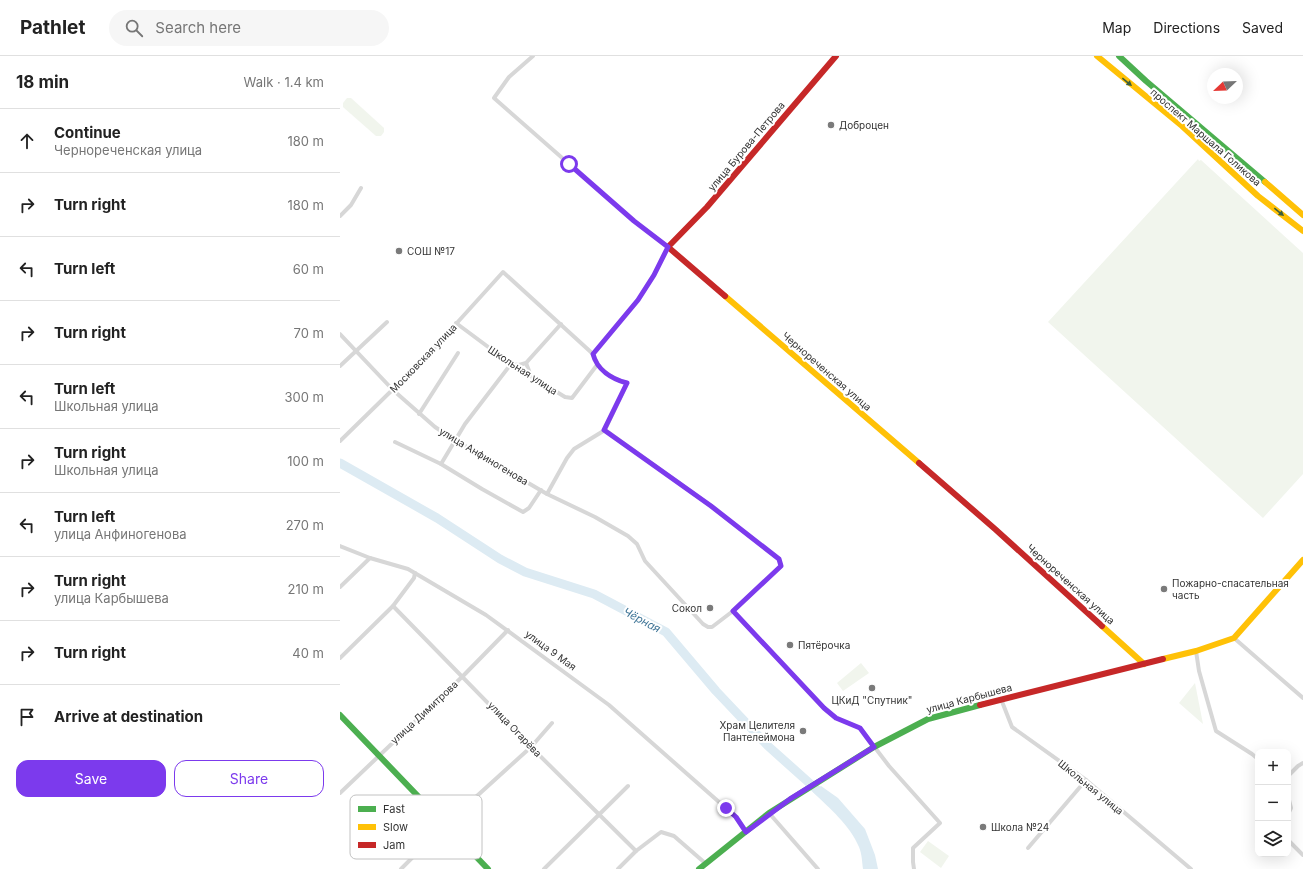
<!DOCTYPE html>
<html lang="en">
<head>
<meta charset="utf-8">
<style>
	body { margin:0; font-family:Inter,sans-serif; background:#f6f6f6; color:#222 }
	.controls { position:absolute; right:12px; bottom:12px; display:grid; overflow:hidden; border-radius:8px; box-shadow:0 4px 16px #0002 }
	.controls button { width:36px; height:36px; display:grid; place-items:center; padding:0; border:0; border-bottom:1px solid #e0e0e0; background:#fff; color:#222; font:20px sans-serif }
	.compass { position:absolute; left:867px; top:12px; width:36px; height:36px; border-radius:50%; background:#fff; box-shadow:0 4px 16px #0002; rotate:247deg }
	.stop { position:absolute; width:12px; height:12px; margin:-9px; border:3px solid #7c3aed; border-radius:50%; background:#fff }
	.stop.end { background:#7c3aed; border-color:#fff; box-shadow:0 1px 4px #0008 }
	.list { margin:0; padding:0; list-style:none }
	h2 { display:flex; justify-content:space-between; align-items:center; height:52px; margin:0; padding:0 16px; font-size:17px }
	h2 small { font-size:13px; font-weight:400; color:#767676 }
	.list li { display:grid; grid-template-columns:26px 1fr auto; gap:12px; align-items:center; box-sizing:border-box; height:64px; padding:0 16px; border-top:1px solid #e0e0e0 }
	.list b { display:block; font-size:15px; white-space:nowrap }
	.list p { margin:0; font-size:13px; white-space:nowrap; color:#767676 }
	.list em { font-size:13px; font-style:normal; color:#767676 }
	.actions { display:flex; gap:8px; padding:12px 16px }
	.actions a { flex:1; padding:9px 0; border:1px solid #7c3aed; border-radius:12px; text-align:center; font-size:14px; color:#7c3aed }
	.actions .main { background:#7c3aed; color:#fff }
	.icon { flex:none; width:22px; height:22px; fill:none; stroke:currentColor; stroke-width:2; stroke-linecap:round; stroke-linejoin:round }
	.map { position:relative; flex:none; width:963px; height:813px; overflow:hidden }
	header { display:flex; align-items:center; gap:24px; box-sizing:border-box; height:56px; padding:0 20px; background:#fff; border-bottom:1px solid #e0e0e0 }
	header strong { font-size:19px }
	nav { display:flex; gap:22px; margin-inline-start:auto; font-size:14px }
	.search { width:280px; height:36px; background:#f6f6f6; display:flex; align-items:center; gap:10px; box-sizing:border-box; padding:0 14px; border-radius:22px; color:#767676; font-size:15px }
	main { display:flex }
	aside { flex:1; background:#fff }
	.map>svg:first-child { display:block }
</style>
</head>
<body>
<header>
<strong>Pathlet</strong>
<div class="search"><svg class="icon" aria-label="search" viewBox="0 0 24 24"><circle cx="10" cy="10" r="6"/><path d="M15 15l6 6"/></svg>Search here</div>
<nav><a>Map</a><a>Directions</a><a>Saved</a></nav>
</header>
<main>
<aside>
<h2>18 min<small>Walk · 1.4 km</small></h2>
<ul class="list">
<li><svg class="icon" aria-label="ahead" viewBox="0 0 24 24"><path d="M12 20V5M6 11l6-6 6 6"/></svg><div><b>Continue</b><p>Чернореченская улица</p></div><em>180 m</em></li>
<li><svg class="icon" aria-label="right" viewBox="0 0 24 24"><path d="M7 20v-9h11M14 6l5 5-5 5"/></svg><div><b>Turn right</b></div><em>180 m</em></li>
<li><svg class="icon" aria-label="left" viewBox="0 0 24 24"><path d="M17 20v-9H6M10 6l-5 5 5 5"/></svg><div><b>Turn left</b></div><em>60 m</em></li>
<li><svg class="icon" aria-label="right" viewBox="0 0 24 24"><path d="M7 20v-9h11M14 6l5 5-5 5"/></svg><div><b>Turn right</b></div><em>70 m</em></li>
<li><svg class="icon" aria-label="left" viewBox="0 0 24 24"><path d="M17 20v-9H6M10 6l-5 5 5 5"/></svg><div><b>Turn left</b><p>Школьная улица</p></div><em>300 m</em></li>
<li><svg class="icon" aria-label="right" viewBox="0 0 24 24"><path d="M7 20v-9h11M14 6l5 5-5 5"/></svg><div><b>Turn right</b><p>Школьная улица</p></div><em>100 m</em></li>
<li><svg class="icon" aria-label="left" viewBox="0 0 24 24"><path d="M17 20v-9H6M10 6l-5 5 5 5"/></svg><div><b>Turn left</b><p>улица Анфиногенова</p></div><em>270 m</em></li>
<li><svg class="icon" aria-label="right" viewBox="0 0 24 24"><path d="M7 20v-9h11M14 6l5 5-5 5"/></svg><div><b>Turn right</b><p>улица Карбышева</p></div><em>210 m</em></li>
<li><svg class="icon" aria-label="right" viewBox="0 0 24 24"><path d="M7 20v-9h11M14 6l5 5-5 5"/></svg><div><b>Turn right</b></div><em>40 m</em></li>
<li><svg class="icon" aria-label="arrive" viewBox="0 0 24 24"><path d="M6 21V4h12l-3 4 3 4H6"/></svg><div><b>Arrive at destination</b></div></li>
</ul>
<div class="actions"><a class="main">Save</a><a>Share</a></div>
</aside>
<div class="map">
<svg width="963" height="813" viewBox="0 0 963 813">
	<rect width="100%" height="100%" fill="#fff"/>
	<g fill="#f1f5ed">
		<polygon points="7,42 11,42 44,72 44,76 41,80 36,80 3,51 3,47"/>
		<polygon points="858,103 859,105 861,104 963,197 963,418 923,462 708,266"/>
		<polygon points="521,607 529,617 503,635 497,627"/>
		<polygon points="855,627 863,668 839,647"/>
		<polygon points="588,785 609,800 601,812 580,796"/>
	</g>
	<path fill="#ddebf3" d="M 481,730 L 498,742 L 525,773 L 535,799 L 538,813 L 523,813 C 522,806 522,798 519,791 C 510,769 490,753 473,736 Z"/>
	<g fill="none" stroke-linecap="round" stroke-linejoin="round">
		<polyline stroke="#ddebf3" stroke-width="9" points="0,407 97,462 160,503 185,516 254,538 326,576 376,635 428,690 485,741"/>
		<g stroke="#d7d7d7" stroke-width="4">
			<polyline points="0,160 11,149 21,132"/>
			<polyline points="116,267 171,308 225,341 232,342 257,309"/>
			<polyline points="0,278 53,334 95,371 115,384 207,438 255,461 288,480 297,488 305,505 363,568 368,571 372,571 393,555 486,654 496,662 520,672 549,710 600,767 573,792 573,806 574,813"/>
			<polyline points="186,307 191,320"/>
			<polyline points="0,310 47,266"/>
			<polyline points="79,358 118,297"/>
			<polyline points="265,374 371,450 439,503 441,510 393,555"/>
			<polyline points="0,385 87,300 163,216 253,298 298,244 314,219 328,191 294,165 154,42 169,21 193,0"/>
			<polyline points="55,386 101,408 142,433 183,456 189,452 201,434"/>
			<polyline points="101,408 125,368 171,308 179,309 186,307 221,268"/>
			<path d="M 207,438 L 227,402 L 234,393 L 265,374 L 287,327 C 272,323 257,313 253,298"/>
			<polyline points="0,490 30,502 68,513 146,559 269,649 396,761 406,776"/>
			<polyline points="0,531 30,502"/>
			<polyline points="53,550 191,691 296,795"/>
			<polyline points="894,582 963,642"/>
			<polyline points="856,595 859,615 876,675 912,698 918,703"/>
			<polyline points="0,602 53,550 74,522 75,517"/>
			<polyline points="661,643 672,671 746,724 851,813"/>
			<polyline points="948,720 958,710 963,707"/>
			<polyline points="0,737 123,620 168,574"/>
			<polyline points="948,740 951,752 948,758"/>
			<polyline points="429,757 478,813"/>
			<polyline points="948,784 963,799"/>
			<polyline points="688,792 746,724"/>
			<polyline points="61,813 106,768 191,691 212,667"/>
			<polyline points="204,813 288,730"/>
			<polyline points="278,813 296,795 321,776 334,780 365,807"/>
		</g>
		<g stroke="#4caf50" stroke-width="6">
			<polyline points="779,0 806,25 925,126"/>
			<polyline points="0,659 148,813"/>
			<polyline points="359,813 429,757 534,691 588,663 640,649"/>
		</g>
		<g stroke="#ffc107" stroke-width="6">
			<polyline points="757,0 842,70 918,140 963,175"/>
			<polyline points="925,126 963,159"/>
			<polyline points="385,240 579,407"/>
			<polyline points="762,570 804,608"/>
			<polyline points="823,603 856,595 894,582 963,504"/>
		</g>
		<g stroke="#c62828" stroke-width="6">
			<polyline points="385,240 328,191 367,151 496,0"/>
			<polyline points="579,407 655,473 762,570"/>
			<polyline points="640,649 823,603"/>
		</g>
	</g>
	<defs><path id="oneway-solid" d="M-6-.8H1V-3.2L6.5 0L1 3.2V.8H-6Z"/></defs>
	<g fill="#3c5e3d">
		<use href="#oneway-solid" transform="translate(787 26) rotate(39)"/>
		<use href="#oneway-solid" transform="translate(939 156) rotate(39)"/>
	</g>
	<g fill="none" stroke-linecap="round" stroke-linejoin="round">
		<path stroke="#7c3aed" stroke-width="5" d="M 229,108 L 294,165 L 328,191 L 314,219 L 298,244 L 253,298 C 257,314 272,323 287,327 L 264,374 L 371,450 L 439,503 L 441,510 L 393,555 L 484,652 L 496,662 L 520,672 L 534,691 L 450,743 L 406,776 L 396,761 L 386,752"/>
	</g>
	<g fill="#7a7a7a" stroke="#fff" stroke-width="1.5">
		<circle cx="491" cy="69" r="4"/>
		<circle cx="59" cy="195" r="4"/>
		<circle cx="824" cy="533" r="4"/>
		<circle cx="370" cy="552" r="4"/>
		<circle cx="450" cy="589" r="4"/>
		<circle cx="532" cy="632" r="4"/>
		<circle cx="463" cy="675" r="4"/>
		<circle cx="643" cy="771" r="4"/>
	</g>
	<g text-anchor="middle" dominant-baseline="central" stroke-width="4" stroke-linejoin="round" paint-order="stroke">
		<g font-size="10" fill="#333" stroke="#fff" text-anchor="start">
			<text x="499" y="69">Доброцен</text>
			<text x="67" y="195">СОШ №17</text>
			<text x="832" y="527">Пожарно-спасательная<tspan x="832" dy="12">часть</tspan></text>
			<text x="362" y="552" text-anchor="end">Сокол</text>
			<text x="458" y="589">Пятёрочка</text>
			<text x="532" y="644" text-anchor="middle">ЦКиД "Спутник"</text>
			<text x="455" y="669" text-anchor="end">Храм Целителя<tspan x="455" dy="12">Пантелеймона</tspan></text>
			<text x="651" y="771">Школа №24</text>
		</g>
		<g font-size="10" fill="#333" stroke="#fff">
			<text transform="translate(866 81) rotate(41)">проспект Маршала Голикова</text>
			<text transform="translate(406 90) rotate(-50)">улица Бурова-Петрова</text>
			<text transform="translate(83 302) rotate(-46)">Московская улица</text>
			<text transform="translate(183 314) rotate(33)">Школьная улица</text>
			<text transform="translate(487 315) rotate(41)">Чернореченская улица</text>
			<text transform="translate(144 400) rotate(31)">улица Анфиногенова</text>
			<text transform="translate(731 528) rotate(42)">Чернореченская улица</text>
			<text transform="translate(211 594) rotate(36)">улица 9 Мая</text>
			<text transform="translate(629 642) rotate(-15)">улица Карбышева</text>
			<text transform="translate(84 656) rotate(-43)">улица Димитрова</text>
			<text transform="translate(175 673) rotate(46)">улица Огарёва</text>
			<text transform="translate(751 731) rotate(39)">Школьная улица</text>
		</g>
		<g font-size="11" font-style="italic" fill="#3f7597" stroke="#fff">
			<text transform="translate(302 564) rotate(28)">Чёрная</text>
		</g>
	</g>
	<rect x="10" y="739" width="132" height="64" rx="6" fill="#fff" stroke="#c2c2c2" stroke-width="1"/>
	<rect x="18" y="750" width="18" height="6" fill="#4caf50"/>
	<rect x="18" y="768" width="18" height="6" fill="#ffc107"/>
	<rect x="18" y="786" width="18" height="6" fill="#c62828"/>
	<g font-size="11" fill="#333">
		<text x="43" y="757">Fast</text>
		<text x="43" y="775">Slow</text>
		<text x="43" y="793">Jam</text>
	</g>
</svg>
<div class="controls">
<button>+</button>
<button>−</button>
<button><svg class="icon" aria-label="layers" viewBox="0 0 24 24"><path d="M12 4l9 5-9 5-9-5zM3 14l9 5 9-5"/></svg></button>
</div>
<svg class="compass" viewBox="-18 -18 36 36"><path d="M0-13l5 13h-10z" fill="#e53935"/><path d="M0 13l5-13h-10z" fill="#767676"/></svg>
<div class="stop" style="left:229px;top:108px"></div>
<div class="stop end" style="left:386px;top:752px"></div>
</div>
</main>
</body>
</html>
